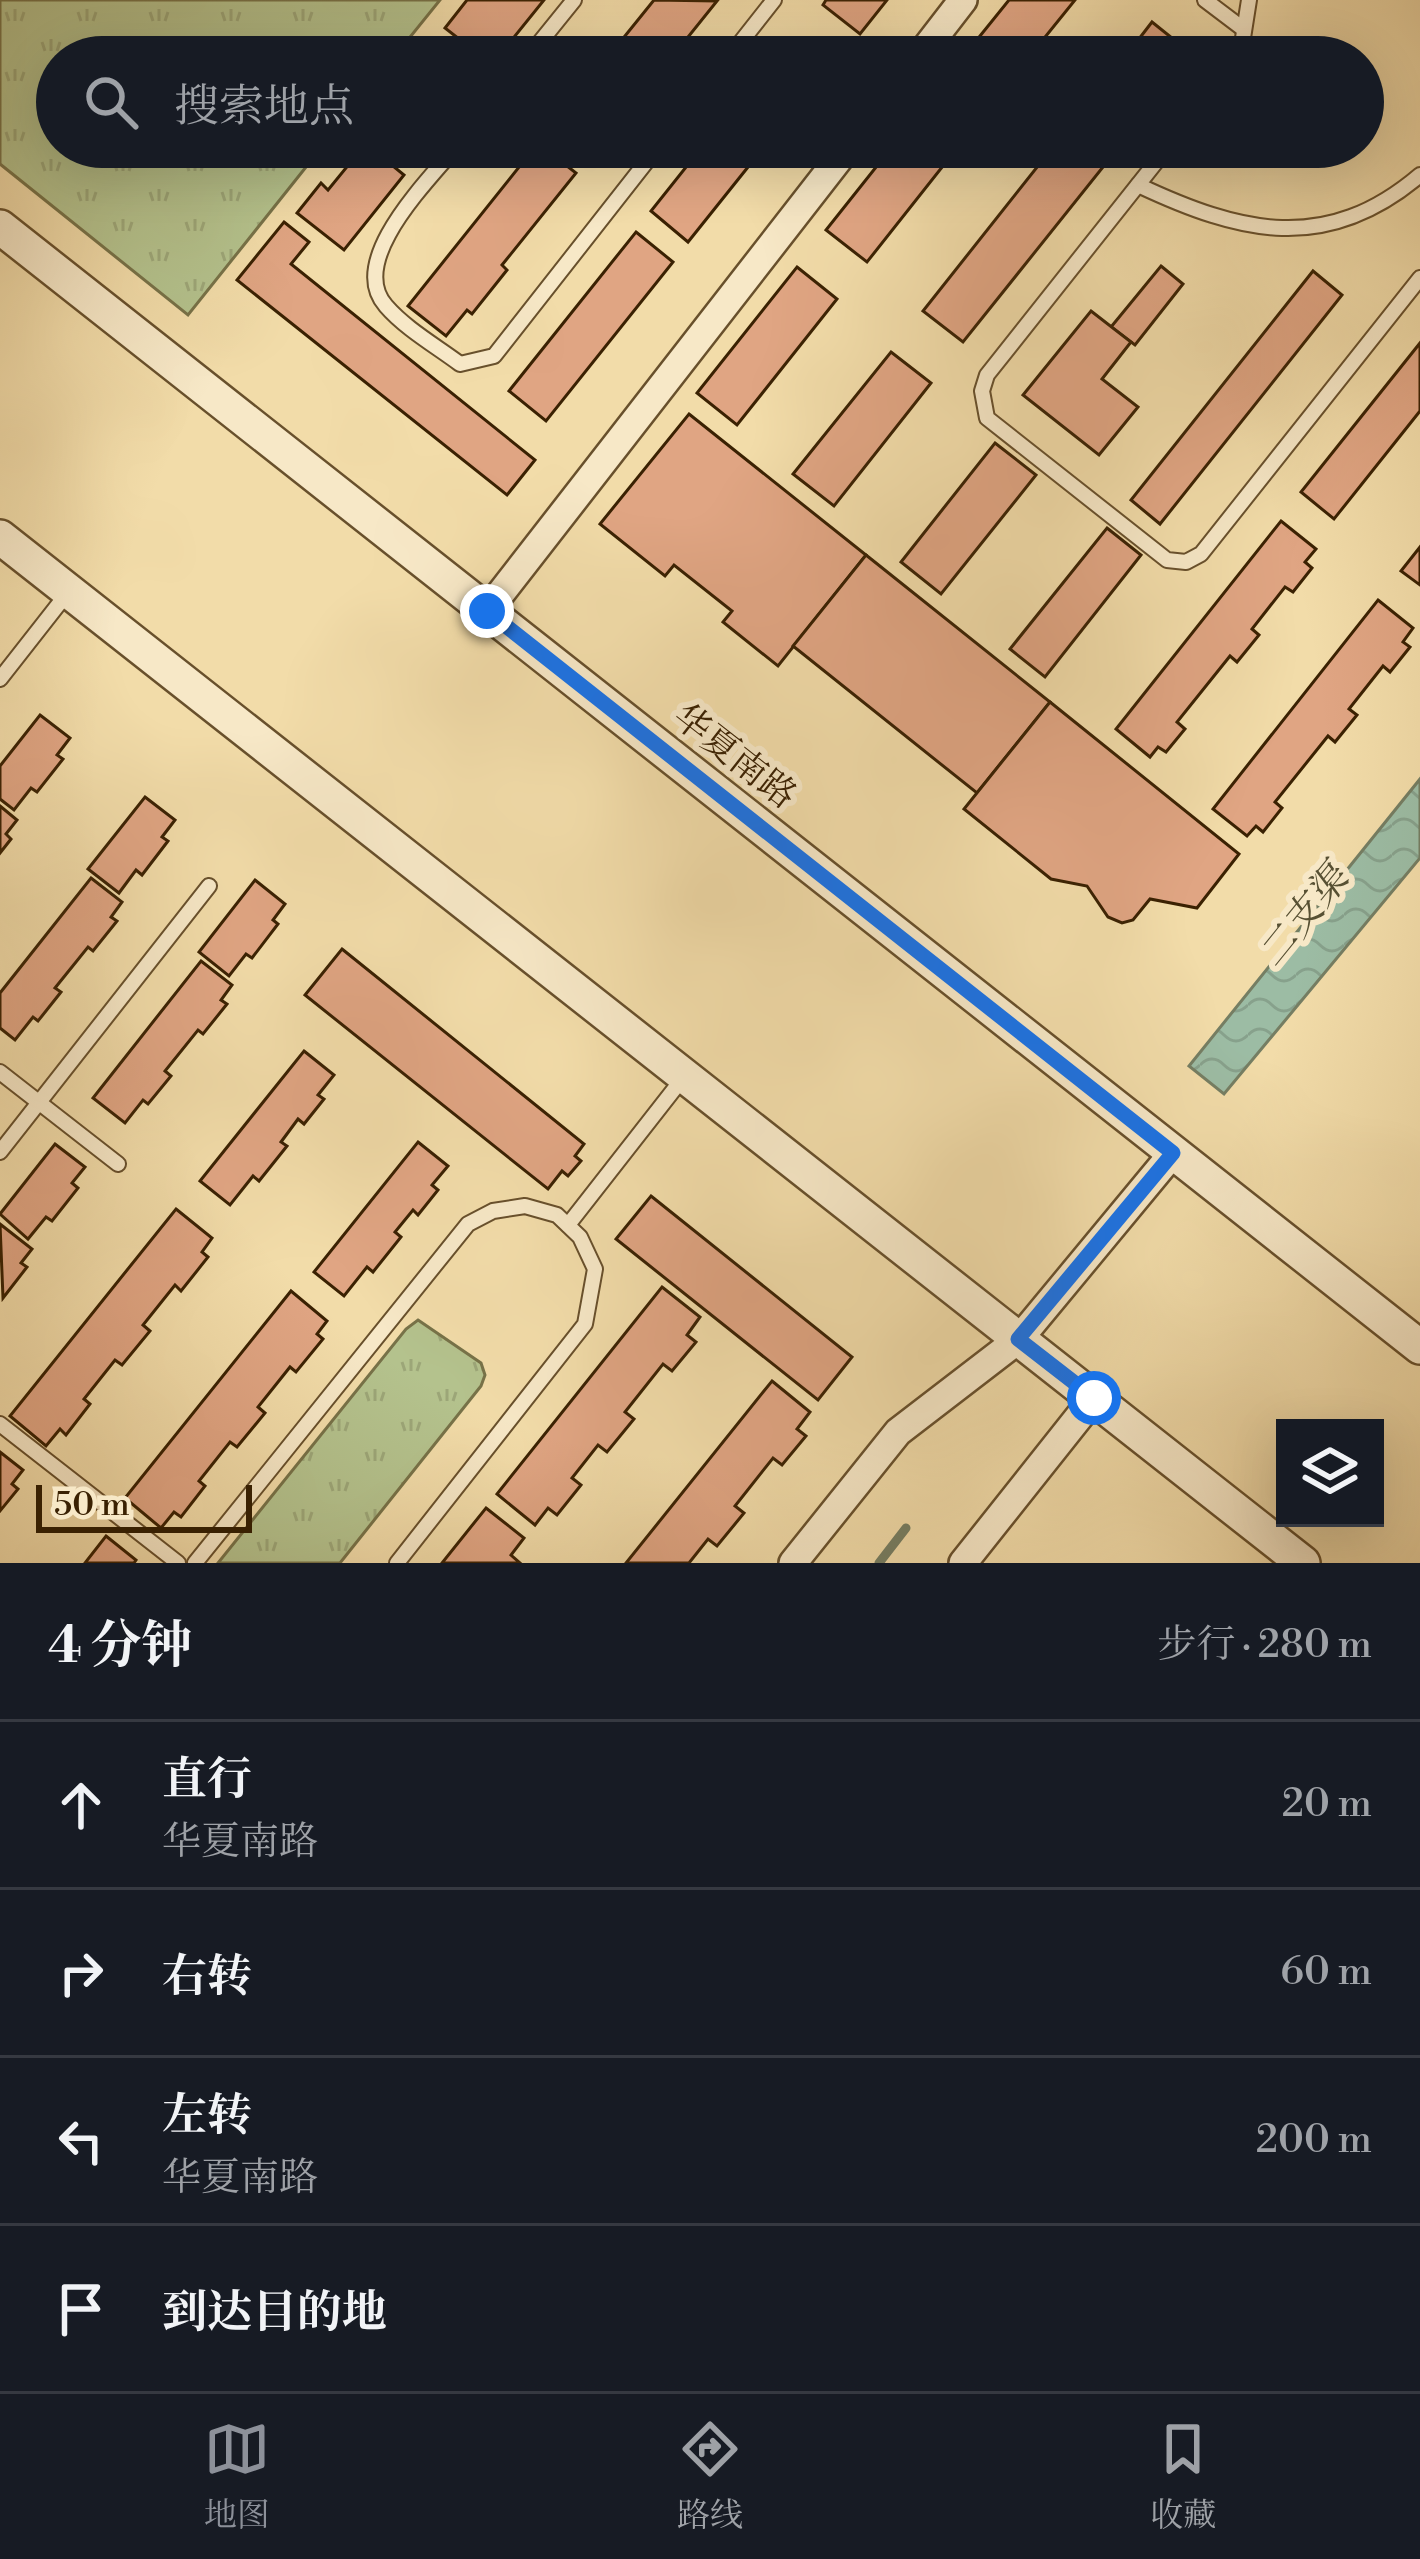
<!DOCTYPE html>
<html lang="zh">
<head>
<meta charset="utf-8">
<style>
	body { margin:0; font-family:"Libre Bodoni","Noto Serif SC",serif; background:#20242c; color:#f1f3f6 }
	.controls { position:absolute; right:36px; bottom:36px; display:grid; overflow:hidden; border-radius:0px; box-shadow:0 12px 48px #0002 }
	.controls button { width:108px; height:108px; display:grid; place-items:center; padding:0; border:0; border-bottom:3px solid #363941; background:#171b24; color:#f1f3f6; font:60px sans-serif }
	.scale { position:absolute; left:36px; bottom:30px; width:216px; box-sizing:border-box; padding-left:12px; border:6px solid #3a2102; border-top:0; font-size:33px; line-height:42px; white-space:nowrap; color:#3a2102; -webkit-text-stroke:9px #f7e8c7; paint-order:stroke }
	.stop { position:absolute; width:36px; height:36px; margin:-27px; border:9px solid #1a73e8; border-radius:50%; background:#fff }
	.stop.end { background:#1a73e8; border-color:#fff; box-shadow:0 3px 12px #0008 }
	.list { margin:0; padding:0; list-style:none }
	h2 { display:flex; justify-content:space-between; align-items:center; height:156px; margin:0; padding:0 48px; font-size:51px }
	h2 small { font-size:39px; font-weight:400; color:#9ea1a6 }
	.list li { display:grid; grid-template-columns:78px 1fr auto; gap:36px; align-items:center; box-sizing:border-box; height:168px; padding:0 48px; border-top:3px solid #363941 }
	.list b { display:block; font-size:45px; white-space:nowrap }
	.list p { margin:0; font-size:39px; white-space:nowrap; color:#9ea1a6 }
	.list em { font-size:39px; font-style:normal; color:#9ea1a6 }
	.icon { flex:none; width:66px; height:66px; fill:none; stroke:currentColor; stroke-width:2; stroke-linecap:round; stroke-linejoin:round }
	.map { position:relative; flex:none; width:1420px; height:1563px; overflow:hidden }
	.search { position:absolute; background:#171b24; box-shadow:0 12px 48px #0002; left:36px; right:36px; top:36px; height:132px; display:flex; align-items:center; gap:30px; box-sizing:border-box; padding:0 42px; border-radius:66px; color:#9ea1a6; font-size:45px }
	.sheet { height:828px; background:#171b24 }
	nav { display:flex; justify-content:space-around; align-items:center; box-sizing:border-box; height:168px; border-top:3px solid #363941; background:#171b24; font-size:33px; color:#9ea1a6 }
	nav a { display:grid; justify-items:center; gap:6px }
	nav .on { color:#8c9099 }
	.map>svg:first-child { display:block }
</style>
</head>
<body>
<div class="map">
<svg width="1420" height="1563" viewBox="0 0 1420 1563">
	<defs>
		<pattern id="grass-tufts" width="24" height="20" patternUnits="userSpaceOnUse" patternTransform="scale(3)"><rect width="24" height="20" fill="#b4c28d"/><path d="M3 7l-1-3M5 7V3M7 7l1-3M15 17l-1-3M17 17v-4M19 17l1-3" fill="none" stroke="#9ca678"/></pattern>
		<pattern id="water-waves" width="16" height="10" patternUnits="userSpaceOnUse" patternTransform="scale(3)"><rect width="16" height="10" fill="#9cbca4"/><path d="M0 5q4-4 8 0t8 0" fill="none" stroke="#87a18c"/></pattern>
	</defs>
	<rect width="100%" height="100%" fill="#f2dca9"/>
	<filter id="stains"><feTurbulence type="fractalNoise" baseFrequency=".00167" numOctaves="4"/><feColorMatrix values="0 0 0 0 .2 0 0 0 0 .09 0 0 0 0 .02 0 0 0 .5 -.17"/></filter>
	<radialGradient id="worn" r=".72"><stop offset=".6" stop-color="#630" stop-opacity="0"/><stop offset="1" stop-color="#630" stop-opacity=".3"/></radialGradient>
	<g fill="url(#grass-tufts)" stroke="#777248" stroke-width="3">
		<polygon points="0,0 440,0 394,57 57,57 57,147 322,147 188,315 0,164"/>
		<polygon points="418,1320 481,1363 485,1375 481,1386 340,1563 218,1563 406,1329"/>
	</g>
	<polygon fill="url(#water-waves)" stroke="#757e63" stroke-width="3" points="1420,779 1420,858 1224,1094 1189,1066"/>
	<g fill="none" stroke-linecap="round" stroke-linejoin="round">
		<polyline stroke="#757e63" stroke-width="9" points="879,1563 906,1528"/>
	</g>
	<g fill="#e0a583" stroke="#3a2102" stroke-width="3">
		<polygon points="467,0 544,0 498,57 482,57 445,28"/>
		<polygon points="654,0 717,1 672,57 608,57"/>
		<polygon points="826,0 887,0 860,34 823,5"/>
		<polygon points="1009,0 1075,0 1029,57 963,57"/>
		<polygon points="1152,22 1192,54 1190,57 1125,57"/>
		<polygon points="350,147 370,147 404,175 344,250 297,213 321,183 328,190 346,168 338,161"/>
		<polygon points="535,147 543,147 576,173 502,265 507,270 472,314 467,310 446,336 408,306"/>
		<polygon points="702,147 764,147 688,242 651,211"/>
		<polygon points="892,147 958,147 867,262 826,230"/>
		<polygon points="1053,147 1119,147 963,342 923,311"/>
		<polygon points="284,222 309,242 291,264 535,460 507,495 237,280"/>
		<polygon points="636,232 673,262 546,421 509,391"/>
		<polygon points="1161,266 1183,284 1135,345 1111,327"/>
		<polygon points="797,267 837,299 737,425 697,393"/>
		<polygon points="1313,271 1342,295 1160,524 1131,500"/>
		<polygon points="1091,311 1131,342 1102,379 1138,407 1099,455 1023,395"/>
		<polygon points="1420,343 1420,411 1334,519 1301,492"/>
		<polygon points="891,352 931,383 834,506 793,474"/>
		<polygon points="689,414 866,555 778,666 723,622 732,611 674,565 665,576 600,524"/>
		<polygon points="995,443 1036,475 941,594 901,562"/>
		<polygon points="1281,521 1316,549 1305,562 1312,568 1293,592 1285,587 1252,629 1259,635 1237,662 1230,656 1177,722 1185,729 1166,752 1158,747 1150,757 1116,729"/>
		<polygon points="1107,528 1141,555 1045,677 1010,649"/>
		<polygon points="1420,547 1420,585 1401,571"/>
		<polygon points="866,555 1050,702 977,793 793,646"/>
		<polygon points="1378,600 1413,628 1403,642 1410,647 1390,672 1383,666 1349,709 1357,715 1335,742 1328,736 1275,802 1282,808 1263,832 1256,826 1247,836 1213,809"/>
		<polygon points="1050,702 1239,854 1197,908 1150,899 1133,920 1122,923 1108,917 1087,886 1051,879 964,809"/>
		<polygon points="40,715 70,738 57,755 63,759 37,792 31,788 14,810 0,799 0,766"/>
		<polygon points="145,797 175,820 162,837 168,841 142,875 136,870 119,893 88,869"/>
		<polygon points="0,806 17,820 6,834 11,839 0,853"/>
		<polygon points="91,878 122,902 111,917 117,921 93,951 88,947 55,988 61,992 38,1021 33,1017 15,1040 0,1028 0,993"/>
		<polygon points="255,880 285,904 273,920 278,924 252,958 246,954 229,976 199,952"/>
		<polygon points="342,949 584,1144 575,1156 581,1161 568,1176 562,1171 548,1189 305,995"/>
		<polygon points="201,961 232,985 221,1000 227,1004 203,1034 198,1030 165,1071 171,1076 148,1104 143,1100 125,1123 93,1098"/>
		<polygon points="304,1051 334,1075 318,1095 324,1099 304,1124 298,1119 281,1142 287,1146 259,1181 253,1176 230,1205 200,1181"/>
		<polygon points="418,1142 448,1166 432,1185 438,1190 418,1215 413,1210 395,1232 401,1237 373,1272 367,1267 344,1296 314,1272"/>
		<polygon points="55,1144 85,1167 72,1183 78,1188 52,1221 46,1217 28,1239 0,1214"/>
		<polygon points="651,1196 852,1357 818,1400 616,1239"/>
		<polygon points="176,1209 212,1238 202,1252 208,1257 181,1291 175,1285 143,1325 150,1331 122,1365 115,1360 84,1399 90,1404 66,1435 60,1429 46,1446 10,1416"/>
		<polygon points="0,1224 32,1249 21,1263 27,1267 3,1298"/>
		<polygon points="662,1287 700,1317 687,1335 696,1342 672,1371 663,1364 625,1412 634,1419 607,1452 598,1445 572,1478 581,1485 557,1515 548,1508 535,1525 497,1494"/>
		<polygon points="291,1291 327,1321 317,1334 323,1339 296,1372 290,1367 258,1407 265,1413 237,1447 230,1442 199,1481 205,1486 181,1517 174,1512 161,1528 125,1498"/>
		<polygon points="772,1381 810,1412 797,1429 806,1436 782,1465 773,1458 735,1506 744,1513 717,1546 708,1539 689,1563 626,1563"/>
		<polygon points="0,1452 23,1470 12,1484 18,1489 0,1511"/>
		<polygon points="486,1508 524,1538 511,1555 520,1563 442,1563"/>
		<polygon points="106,1536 136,1560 134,1563 85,1563"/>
	</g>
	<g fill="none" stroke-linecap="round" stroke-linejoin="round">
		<g stroke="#68502c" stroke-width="18">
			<g id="service">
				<polyline points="1205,0 1242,28"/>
				<polyline points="528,57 574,0"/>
				<polyline points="729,57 774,0"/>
				<polyline points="1240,57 1249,0"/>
				<path d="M 456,147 C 428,181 346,261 386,306 C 406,329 436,346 460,364 L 494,356 L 658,147"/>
				<polyline points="1168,147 987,375 982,391 987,418 1167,560 1186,562 1201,554 1420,278"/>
				<path d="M 1138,185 C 1240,233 1326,255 1420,175"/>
				<polyline points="0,679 69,591"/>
				<polyline points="0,1072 118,1164"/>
				<polyline points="0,1152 209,886"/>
				<polyline points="568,1225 683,1078"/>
				<polyline points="0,1424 178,1563"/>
				<polyline points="195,1563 468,1224 493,1211 525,1206 557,1215 580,1237 595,1269 585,1324 397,1563"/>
			</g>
		</g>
		<g stroke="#68502c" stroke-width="32">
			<g id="minor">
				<polyline points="919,57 963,0"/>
				<polyline points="487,611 848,147"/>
				<polyline points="793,1563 898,1432 1019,1339 1173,1153"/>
				<polyline points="963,1563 1094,1398"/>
			</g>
		</g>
		<g stroke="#68502c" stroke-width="38">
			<g id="tertiary">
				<polyline points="0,227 1420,1347"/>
				<polyline points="0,537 1303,1563"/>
			</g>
		</g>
		<use href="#service" stroke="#f7e8c7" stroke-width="14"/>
		<use href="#minor" stroke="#f7e8c7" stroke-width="27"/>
		<use href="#tertiary" stroke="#f7e8c7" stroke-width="33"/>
	</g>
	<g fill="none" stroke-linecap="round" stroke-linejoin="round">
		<polyline stroke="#1a73e8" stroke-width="15" points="487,611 1173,1153 1018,1339 1094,1398"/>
	</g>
	<g text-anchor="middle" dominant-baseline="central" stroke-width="12" stroke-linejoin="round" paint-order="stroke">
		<g font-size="36" fill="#3a2102" stroke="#f7e8c7">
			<text transform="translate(734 757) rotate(38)">华夏南路</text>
		</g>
		<g font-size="39" font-style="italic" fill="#575033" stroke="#f7e8c7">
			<text transform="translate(1304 917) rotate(-51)">二支渠</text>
		</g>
	</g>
	<rect width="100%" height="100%" filter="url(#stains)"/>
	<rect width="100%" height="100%" fill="url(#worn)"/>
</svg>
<div class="controls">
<button><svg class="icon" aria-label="layers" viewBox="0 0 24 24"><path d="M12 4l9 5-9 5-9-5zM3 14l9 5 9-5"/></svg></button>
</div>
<div class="scale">50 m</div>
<div class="stop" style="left:1094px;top:1398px"></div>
<div class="stop end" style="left:487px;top:611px"></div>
<div class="search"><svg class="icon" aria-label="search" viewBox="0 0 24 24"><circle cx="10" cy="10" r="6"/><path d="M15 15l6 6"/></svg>搜索地点</div>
</div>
<section class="sheet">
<h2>4 分钟<small>步行 · 280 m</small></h2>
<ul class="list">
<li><svg class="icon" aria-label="ahead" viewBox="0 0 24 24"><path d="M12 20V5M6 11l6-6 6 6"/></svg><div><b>直行</b><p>华夏南路</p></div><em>20 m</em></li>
<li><svg class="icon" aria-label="right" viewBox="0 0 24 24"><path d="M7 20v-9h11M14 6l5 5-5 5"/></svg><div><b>右转</b></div><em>60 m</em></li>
<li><svg class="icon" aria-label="left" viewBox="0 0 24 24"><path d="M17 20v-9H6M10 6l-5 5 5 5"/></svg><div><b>左转</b><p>华夏南路</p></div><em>200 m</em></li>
<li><svg class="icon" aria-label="arrive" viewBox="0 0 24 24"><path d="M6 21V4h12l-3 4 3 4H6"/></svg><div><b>到达目的地</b></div></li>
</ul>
</section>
<nav>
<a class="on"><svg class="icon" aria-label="map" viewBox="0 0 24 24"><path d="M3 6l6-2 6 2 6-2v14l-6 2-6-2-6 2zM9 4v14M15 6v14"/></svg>地图</a>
<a><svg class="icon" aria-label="directions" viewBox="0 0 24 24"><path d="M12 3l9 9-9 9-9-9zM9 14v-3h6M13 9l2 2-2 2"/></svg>路线</a>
<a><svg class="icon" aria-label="saved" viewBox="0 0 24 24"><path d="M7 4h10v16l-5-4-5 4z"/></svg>收藏</a>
</nav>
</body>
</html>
